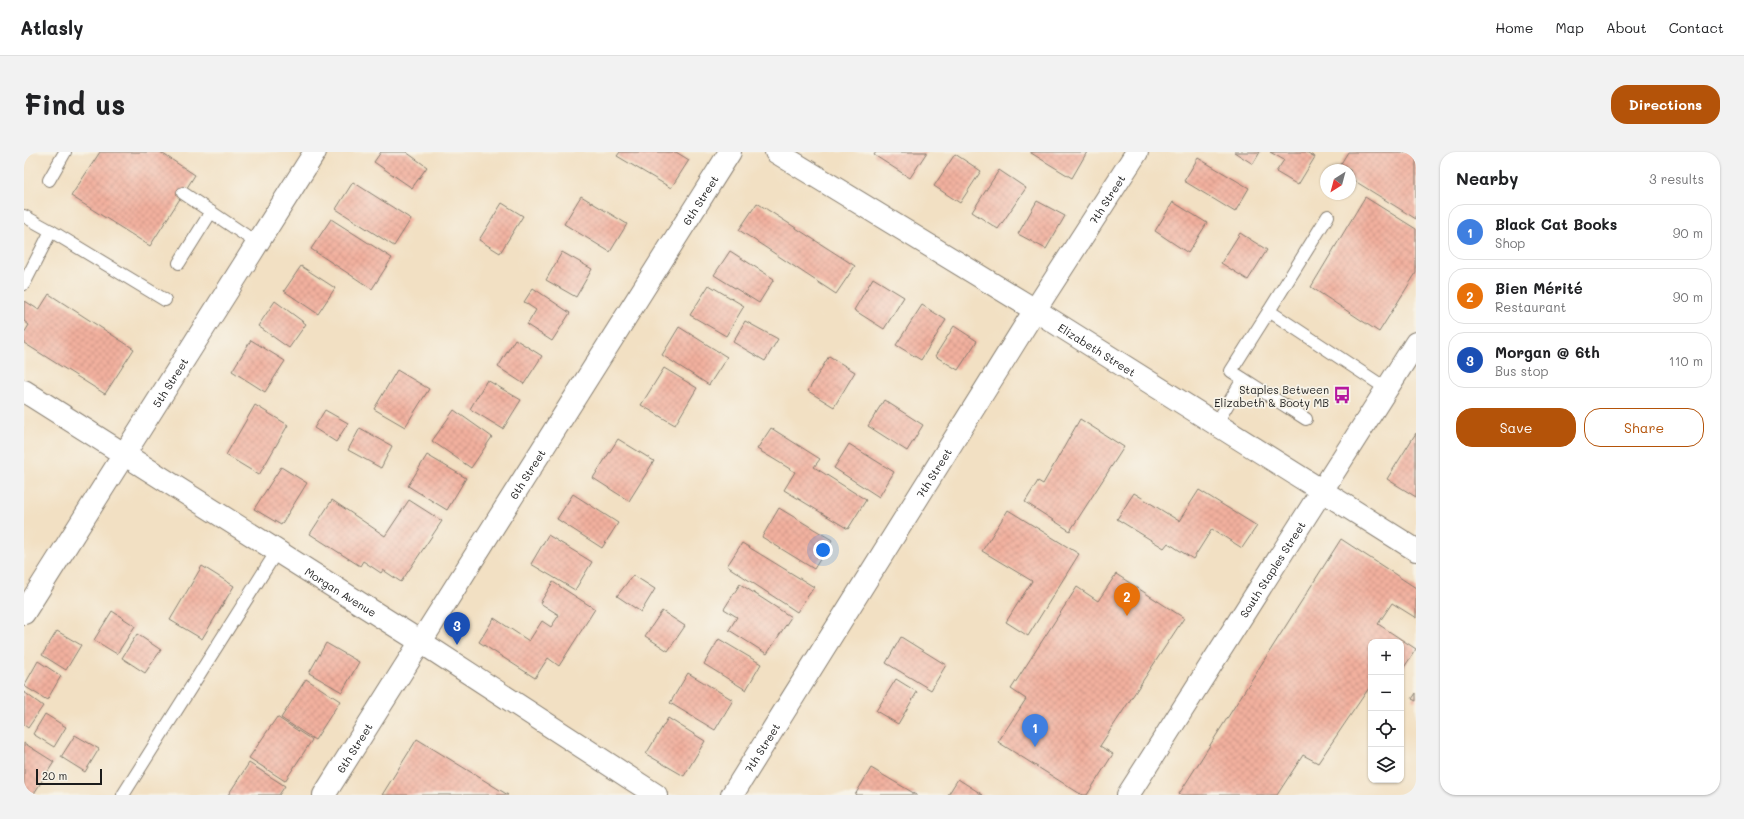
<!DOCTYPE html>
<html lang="en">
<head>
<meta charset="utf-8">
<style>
	body { margin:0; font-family:Mali,sans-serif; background:#f2f2f2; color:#202124 }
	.controls { position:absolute; right:12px; bottom:12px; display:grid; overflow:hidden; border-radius:8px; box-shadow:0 1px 3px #0004 }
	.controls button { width:36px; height:36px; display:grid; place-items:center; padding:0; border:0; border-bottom:1px solid #e0e0e0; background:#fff; color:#202124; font:20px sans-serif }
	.compass { position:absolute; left:1296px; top:12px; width:36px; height:36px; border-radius:50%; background:#fff; box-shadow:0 1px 3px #0004; rotate:216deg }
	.scale { position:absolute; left:12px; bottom:10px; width:66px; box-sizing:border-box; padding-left:4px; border:2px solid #1c1c1c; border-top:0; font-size:11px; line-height:14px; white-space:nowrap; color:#1c1c1c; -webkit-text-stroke:3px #f7f3e8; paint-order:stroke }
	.you { position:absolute; left:799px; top:398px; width:14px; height:14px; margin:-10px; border:3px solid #fff; border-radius:50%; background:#1a73e8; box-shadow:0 0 0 6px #1a73e833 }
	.badge { display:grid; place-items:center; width:26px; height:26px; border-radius:50%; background:#b45309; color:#fff; font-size:13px; font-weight:700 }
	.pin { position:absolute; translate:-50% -33px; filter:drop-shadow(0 1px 2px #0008) }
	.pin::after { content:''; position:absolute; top:21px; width:14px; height:12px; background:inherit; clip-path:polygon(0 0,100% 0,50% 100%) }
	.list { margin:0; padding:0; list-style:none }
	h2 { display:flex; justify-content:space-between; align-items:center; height:52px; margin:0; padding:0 16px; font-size:17px }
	h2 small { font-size:13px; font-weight:400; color:#757577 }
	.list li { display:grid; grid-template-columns:26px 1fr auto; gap:12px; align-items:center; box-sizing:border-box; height:56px; margin:0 8px 8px; padding:0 8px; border:1px solid #e0e0e0; border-radius:16px }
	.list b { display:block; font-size:15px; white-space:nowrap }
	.list p { margin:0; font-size:13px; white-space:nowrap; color:#757577 }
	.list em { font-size:13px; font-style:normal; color:#757577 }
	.actions { display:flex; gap:8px; padding:12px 16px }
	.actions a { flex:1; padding:9px 0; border:1px solid #b45309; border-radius:16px; text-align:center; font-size:14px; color:#b45309 }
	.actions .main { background:#b45309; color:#fff }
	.icon { flex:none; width:22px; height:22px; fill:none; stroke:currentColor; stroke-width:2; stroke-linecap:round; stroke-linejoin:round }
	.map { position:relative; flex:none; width:1392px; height:643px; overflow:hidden; border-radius:16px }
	header { display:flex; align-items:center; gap:24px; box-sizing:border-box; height:56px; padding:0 20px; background:#fff; border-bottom:1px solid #e0e0e0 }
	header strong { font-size:19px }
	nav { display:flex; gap:22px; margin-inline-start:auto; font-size:14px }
	.intro { display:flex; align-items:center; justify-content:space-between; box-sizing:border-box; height:96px; padding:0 24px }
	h1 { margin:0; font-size:28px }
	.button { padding:10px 18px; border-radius:16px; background:#b45309; color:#fff; font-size:14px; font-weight:700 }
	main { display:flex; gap:24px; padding:0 24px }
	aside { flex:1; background:#fff; border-radius:16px; box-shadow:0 1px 3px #0004 }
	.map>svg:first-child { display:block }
</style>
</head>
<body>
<header>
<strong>Atlasly</strong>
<nav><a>Home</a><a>Map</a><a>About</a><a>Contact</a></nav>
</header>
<div class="intro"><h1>Find us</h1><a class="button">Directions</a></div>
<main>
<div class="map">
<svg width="1392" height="643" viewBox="0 0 1392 643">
	<defs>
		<pattern id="building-cross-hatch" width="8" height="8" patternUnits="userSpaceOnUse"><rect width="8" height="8" fill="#f2b09e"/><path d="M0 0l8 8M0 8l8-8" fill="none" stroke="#cf9788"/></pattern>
	</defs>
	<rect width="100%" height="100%" fill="#f7f3e8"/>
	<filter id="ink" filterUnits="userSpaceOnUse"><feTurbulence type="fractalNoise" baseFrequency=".025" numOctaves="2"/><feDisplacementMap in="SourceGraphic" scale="8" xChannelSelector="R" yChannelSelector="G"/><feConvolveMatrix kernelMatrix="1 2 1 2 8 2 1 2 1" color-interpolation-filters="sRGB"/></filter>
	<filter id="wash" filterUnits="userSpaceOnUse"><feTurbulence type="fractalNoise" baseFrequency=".012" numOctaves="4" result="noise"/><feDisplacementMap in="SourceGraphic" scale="16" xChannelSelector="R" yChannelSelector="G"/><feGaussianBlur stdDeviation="0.9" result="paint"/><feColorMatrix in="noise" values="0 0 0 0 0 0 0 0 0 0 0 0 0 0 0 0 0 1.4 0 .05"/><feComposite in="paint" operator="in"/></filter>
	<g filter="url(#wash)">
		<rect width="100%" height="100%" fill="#f2e0c3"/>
		<g id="blocks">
			<g fill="url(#building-cross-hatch)">
				<polygon points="76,0 136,0 171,23 126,94 47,44"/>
				<polygon points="357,0 382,0 403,15 388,36 350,10"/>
				<polygon points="596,0 652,0 665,8 647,36 593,4"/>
				<polygon points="852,0 903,0 886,26 850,3"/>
				<polygon points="1007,0 1063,0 1048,26 1007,1"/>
				<polygon points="1210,0 1236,0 1229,12"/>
				<polygon points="1246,0 1282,0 1291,5 1274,33 1252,20 1260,8"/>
				<polygon points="1324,0 1392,0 1392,67 1326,26 1326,18 1313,18"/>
				<polygon points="931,2 957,19 936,51 910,34"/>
				<polygon points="1174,6 1225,36 1211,60 1160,29"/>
				<polygon points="975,18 1002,36 974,77 948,60"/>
				<polygon points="329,30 387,67 370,94 312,57"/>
				<polygon points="557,44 603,72 586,100 540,72"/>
				<polygon points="1341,45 1392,77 1392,121 1355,180 1287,135"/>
				<polygon points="1013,49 1041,64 1022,97 994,82"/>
				<polygon points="1149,50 1183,71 1164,101 1131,79"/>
				<polygon points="478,51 499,64 476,101 455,88"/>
				<polygon points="733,51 831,114 812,142 715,78"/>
				<polygon points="307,67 368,106 348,137 287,97"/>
				<polygon points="1216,81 1243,98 1224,128 1197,111"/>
				<polygon points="706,99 750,127 735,151 690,123"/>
				<polygon points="538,100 568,117 552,145 522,128"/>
				<polygon points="277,114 311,136 294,162 260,139"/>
				<polygon points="849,126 880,145 860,177 830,158"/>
				<polygon points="685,133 720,154 702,184 666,163"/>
				<polygon points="509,136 546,161 528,189 503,173 512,158 500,150"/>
				<polygon points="25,142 110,197 81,242 0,191 0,181 5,173 0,169 0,150 1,149 15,158"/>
				<polygon points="251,149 282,172 265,196 234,174"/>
				<polygon points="898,153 922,168 897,208 872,193"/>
				<polygon points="721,169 754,187 741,209 709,190"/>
				<polygon points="930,174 953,189 934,218 911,204"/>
				<polygon points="655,175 703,205 685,233 638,203"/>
				<polygon points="491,187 518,204 500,232 474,215"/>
				<polygon points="227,188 261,209 241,240 208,219"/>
				<polygon points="805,204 831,220 810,255 784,239"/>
				<polygon points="640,216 673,236 651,273 617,253"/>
				<polygon points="373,218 405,237 381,275 350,257"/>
				<polygon points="463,228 497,248 479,277 446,257"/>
				<polygon points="860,248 899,273 883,299 844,274"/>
				<polygon points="231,253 264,273 235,323 202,303"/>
				<polygon points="301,258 324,271 312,290 290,276"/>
				<polygon points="430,258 468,285 447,316 408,289"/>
				<polygon points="1056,267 1100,295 1046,379 1001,350 1014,329 1019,332"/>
				<polygon points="336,276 368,294 357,316 324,298"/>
				<polygon points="747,276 796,307 790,315 842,348 824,377 760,338 771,320 733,297"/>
				<polygon points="1392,281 1392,345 1363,327"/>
				<polygon points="594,287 630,309 605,349 569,326"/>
				<polygon points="825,292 870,320 855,345 810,316"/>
				<polygon points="403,303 442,326 423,358 384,334"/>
				<polygon points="257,315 283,331 257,373 230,357"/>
				<polygon points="1175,338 1233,374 1218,396 1188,377 1169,407 1144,391 1140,396 1093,367 1110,341 1155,369"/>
				<polygon points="549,342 594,371 578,396 533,367"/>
				<polygon points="308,348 361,384 385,348 418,369 377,430 359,418 357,421 339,409 336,414 286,382"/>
				<polygon points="755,356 808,388 790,417 738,385"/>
				<polygon points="984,358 1055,402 1004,484 982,470 1008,429 958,399"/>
				<polygon points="524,383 568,410 551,438 507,412"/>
				<polygon points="1317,387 1392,436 1392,466 1368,451 1354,472 1392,497 1377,520 1377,490 1347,490 1347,533 1294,611 1279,603 1253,643 1156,643 1155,642"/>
				<polygon points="718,391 790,435 773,460 703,414"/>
				<polygon points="178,414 210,434 178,487 146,468"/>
				<polygon points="1092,422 1160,466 1076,594 1089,602 1063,643 1058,643 974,590 1002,547 987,537 1053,435 1074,449"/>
				<polygon points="609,423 631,437 617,460 593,444"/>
				<polygon points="529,430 571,457 535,514 524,506 511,526 455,490 470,466 505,489 518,469 527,475 535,463 516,451"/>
				<polygon points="716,432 767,465 743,502 705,478 713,465 700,457"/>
				<polygon points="88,459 111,474 93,502 70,488"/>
				<polygon points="638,459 661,474 644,499 621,484"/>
				<polygon points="33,479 57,493 42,518 18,503"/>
				<polygon points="113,482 137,498 121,521 98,506"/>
				<polygon points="877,485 922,513 907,538 862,511"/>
				<polygon points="695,487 737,512 722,538 680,512"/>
				<polygon points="302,491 335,510 318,540 285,521"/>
				<polygon points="14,509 37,524 23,548 0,534"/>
				<polygon points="664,521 709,548 691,578 646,551"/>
				<polygon points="282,527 316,549 291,588 257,566"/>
				<polygon points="872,527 893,540 874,572 852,559"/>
				<polygon points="0,540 19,554 4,576 0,573"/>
				<polygon points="1392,541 1392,549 1388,547"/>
				<polygon points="21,562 42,575 30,595 9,582"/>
				<polygon points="253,565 288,588 261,629 225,606"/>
				<polygon points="644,566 681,589 660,624 622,602"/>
				<polygon points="51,583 75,597 61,620 37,605"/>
				<polygon points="393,587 484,643 358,643"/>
				<polygon points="0,591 30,610 9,643 0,638"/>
				<polygon points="225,611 261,634 255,643 204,643"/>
				<polygon points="847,616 893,643 831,643"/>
				<polygon points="934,627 959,643 924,643"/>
			</g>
		</g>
	</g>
	<g filter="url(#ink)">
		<use href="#blocks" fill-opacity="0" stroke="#877e70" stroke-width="1"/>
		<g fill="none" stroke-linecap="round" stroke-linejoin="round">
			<g stroke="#877e70" stroke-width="14">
				<g id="lane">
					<polyline points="25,28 41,0"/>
					<polyline points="159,41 233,91"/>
					<polyline points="0,64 27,79 0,132"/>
					<polyline points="27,79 141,148"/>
					<polyline points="155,111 187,60"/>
					<polyline points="1245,159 1304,64"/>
					<polyline points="1282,267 1207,219 1245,159 1363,237"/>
					<polyline points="1192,272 1219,227"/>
					<polyline points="99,643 253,399"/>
				</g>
			</g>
			<g stroke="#877e70" stroke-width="24">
				<g id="street">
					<path id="s1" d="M 752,0 L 1011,158 L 1392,398"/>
					<path id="s2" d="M 0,461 L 291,0"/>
					<path id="s3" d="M 300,643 L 706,0"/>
					<path id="s4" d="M 708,643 L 1011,158 L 1113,0"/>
				</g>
			</g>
			<g stroke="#877e70" stroke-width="24">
				<g id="secondary">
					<path id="s5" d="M 0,239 L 397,490 L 632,643"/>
				</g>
			</g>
			<g stroke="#877e70" stroke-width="24">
				<g id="primary">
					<path id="s6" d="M 1104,643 L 1392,191"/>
				</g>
			</g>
			<use href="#lane" stroke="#fff" stroke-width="12"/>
			<use href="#street" stroke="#fff" stroke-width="22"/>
			<use href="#secondary" stroke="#fff" stroke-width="22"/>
			<use href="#primary" stroke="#fff" stroke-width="22"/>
		</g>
	</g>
	<defs>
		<g id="bus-bare" transform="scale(1.38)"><path d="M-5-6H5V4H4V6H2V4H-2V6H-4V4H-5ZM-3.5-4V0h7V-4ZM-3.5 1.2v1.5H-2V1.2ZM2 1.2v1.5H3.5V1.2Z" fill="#b5179e" stroke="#f7f3e8" stroke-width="2.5" paint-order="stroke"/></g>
	</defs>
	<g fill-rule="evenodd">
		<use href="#bus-bare" x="1318" y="243"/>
	</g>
	<g text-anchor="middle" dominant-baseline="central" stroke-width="3.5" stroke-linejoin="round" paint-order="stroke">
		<g font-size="11" fill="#1c1c1c" stroke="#f7f3e8">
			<text stroke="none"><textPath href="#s4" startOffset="704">7th Street</textPath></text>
			<text stroke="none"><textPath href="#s3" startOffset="704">6th Street</textPath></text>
			<text stroke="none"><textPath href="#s1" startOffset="377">Elizabeth Street</textPath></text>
			<text stroke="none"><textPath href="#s2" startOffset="273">5th Street</textPath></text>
			<text stroke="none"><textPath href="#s4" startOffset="380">7th Street</textPath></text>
			<text stroke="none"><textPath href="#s3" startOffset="380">6th Street</textPath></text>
			<text stroke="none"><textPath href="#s6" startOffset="268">South Staples Street</textPath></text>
			<text stroke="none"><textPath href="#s5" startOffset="375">Morgan Avenue</textPath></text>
			<text stroke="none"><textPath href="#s3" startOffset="56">6th Street</textPath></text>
			<text stroke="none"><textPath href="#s4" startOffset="56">7th Street</textPath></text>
		</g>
		<g font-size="11" fill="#1c1c1c" stroke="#f7f3e8" text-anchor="end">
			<text x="1305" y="237">Staples Between<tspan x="1305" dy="13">Elizabeth &amp; Booty MB</tspan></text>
		</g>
	</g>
</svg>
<div class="controls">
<button>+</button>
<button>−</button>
<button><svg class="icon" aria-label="locate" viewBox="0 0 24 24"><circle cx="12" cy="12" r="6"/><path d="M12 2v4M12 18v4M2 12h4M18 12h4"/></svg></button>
<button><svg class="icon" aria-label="layers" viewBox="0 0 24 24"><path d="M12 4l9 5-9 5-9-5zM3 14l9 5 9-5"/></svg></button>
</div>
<svg class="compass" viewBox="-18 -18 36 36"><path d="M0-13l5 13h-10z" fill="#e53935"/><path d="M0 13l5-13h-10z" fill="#757577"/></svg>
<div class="scale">20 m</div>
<div class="you"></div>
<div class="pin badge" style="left:1011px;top:595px;background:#3f7fe0">1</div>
<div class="pin badge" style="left:1103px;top:464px;background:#e8710a">2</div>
<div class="pin badge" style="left:433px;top:493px;background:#1a4fb4">3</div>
</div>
<aside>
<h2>Nearby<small>3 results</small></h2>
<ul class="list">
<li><span class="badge" style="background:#3f7fe0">1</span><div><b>Black Cat Books</b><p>Shop</p></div><em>90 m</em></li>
<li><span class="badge" style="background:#e8710a">2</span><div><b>Bien Mérité</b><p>Restaurant</p></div><em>90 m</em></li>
<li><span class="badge" style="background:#1a4fb4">3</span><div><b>Morgan @ 6th</b><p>Bus stop</p></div><em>110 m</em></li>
</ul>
<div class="actions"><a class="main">Save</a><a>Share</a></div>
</aside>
</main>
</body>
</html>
